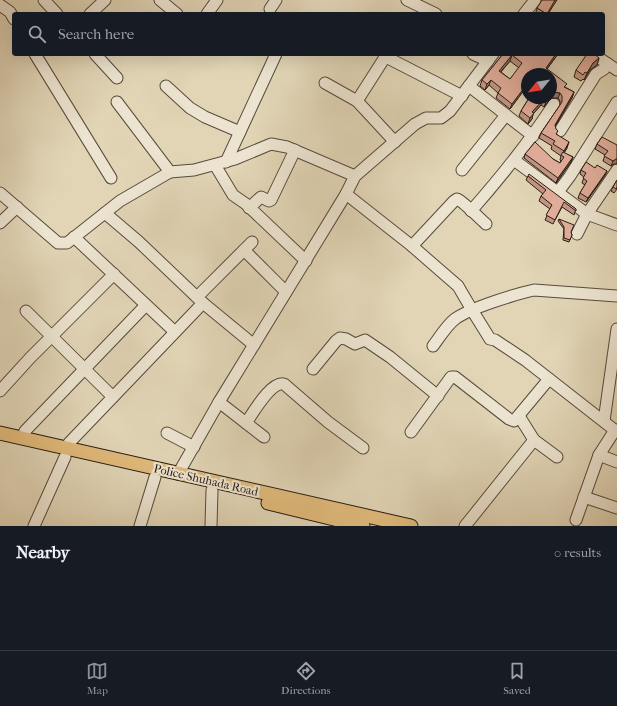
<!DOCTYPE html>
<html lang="en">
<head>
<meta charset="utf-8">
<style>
	body { margin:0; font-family:"IM FELL French Canon",serif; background:#20242c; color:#f1f3f6 }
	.compass { position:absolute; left:521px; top:68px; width:36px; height:36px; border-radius:50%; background:#171b24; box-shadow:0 4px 16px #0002; rotate:240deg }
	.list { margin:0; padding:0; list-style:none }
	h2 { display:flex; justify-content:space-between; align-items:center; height:52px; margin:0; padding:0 16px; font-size:17px }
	h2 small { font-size:13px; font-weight:400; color:#9ea1a6 }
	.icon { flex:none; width:22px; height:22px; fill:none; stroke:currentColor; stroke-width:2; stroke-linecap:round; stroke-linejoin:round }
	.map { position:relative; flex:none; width:617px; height:526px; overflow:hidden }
	.search { position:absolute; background:#171b24; box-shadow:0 4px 16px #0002; left:12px; right:12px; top:12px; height:44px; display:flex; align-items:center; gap:10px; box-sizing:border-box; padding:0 14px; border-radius:4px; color:#9ea1a6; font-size:15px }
	.sheet { height:124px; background:#171b24 }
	nav { display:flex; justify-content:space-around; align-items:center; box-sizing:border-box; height:56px; border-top:1px solid #363941; background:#171b24; font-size:11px; color:#9ea1a6 }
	nav a { display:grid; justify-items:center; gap:2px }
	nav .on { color:#8c9099 }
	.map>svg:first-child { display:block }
</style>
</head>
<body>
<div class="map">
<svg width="617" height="526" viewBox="0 0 617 526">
	<rect width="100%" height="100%" fill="#e1d5b6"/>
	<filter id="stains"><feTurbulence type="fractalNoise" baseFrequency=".005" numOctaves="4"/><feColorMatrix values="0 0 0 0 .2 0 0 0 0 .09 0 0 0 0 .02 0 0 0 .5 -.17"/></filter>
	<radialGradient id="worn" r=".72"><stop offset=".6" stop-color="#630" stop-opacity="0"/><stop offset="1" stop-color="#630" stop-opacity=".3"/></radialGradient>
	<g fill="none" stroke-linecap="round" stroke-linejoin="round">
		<g stroke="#574b3d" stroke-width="13">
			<g id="minor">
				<polyline points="44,0 57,14"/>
				<polyline points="160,0 177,14"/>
				<polyline points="407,0 436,14"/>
				<polyline points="0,5 10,12 14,19"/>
				<polyline points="270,9 276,0"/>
				<polyline points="90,14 105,0"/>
				<polyline points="207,14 217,0"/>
				<polyline points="524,14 535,0"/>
				<polyline points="35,54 111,178"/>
				<polyline points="95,54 117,78"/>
				<polyline points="473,54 488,61"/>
				<polyline points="593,54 617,70"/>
				<polyline points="386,57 462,96"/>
				<polyline points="325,83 357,101 395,142"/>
				<polyline points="166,86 190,108 205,117 240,132"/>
				<polyline points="469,86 533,136"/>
				<polyline points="357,101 387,54"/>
				<polyline points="117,102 170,172"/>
				<polyline points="560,131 596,74 604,69 608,64"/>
				<polyline points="514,160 587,214 617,225"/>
				<polyline points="226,162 276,54"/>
				<polyline points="215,165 233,195 246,204 306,261"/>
				<polyline points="462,170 506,115"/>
				<polyline points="558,192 570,176 617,102"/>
				<polyline points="0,193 58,243 67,243 120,201 170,172 194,170 235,159 271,144 287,147 355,176"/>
				<polyline points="346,194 412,246 458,286 472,310 490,339 495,340 525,360 617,432"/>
				<polyline points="249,208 261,197 269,201 271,200 295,150"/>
				<path d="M 471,211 C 501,177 529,142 554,104"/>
				<polyline points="105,213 139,242 203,303 254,345"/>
				<polyline points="0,223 17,207"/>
				<polyline points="577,234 587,214 617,170"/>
				<polyline points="74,237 175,332"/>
				<path d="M 412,246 L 454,201 L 457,199 C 464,202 479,218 486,224"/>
				<polyline points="244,250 286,292"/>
				<polyline points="197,297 252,242"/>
				<polyline points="26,311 113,397"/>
				<path d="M 433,346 C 439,338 447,325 455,319 C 470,308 516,294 534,290 L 617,296"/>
				<polyline points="313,369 336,341 340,338 346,339 355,344 365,340 390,357 438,396"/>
				<polyline points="0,391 30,358 114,274"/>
				<polyline points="219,402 264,437"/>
				<polyline points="519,416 534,440 557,457"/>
				<polyline points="604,421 617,329"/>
				<path d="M 246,423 C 253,413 271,381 284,384 L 328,422 L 363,448"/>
				<polyline points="411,432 451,377 455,377 509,419 514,421 549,379"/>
				<polyline points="167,433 194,447"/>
				<polyline points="23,438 25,431 146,305"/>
				<polyline points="67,449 69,443 203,303"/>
				<polyline points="599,455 617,462"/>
				<polyline points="178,474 219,402 346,194 355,176 415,124 426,118 441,118 450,111 493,54"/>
				<polyline points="584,497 617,508"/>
				<polyline points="576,520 599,455 615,430"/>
				<polyline points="34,526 65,457"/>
				<polyline points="140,526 155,477"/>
				<polyline points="211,526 212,490"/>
				<polyline points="465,526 534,440"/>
			</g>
		</g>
		<g stroke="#291d15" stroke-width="15">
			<g id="major">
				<polyline points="0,433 411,526"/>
				<polyline points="268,503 363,526"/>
			</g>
		</g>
		<use href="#minor" stroke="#ece4d0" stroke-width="11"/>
		<use href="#major" stroke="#e0ba7b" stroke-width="13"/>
	</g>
	<g fill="#c29584" stroke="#291d15" fill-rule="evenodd">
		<polygon points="537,8 548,14 538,14 536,12"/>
		<path d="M 503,54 L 558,54 L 547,69 L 565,87 L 574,92 L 572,98 L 555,126 L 557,135 L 567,148 L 564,153 L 573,157 L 571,162 L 556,183 L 524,158 L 525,154 L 553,159 L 560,163 L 561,161 L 560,160 L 561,156 L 551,149 L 552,146 L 539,138 L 541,133 L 560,105 L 560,101 L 558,98 L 551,98 L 551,74 L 527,74 L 527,86 L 510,109 L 496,98 L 498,93 L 489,85 L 485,90 L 480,86 L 482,80 ZM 510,61 L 519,68 L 510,79 L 501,72 Z"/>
		<polygon points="599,58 597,65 590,70 584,80 583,79 581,81 574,77 576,70"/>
		<polygon points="529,98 551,98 544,107 541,105 533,114 532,119 528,124 519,116 521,111"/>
		<polygon points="602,137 614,164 611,166 603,161 605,155 595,149 597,144"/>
		<polygon points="595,168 607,171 605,175 586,202 578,198 580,193 585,185 582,183 584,177 580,174 581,170"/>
		<polygon points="528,176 576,209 574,215 562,207 553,224 545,220 550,209 539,201 541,196 543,194 526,180"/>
		<polygon points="617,180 617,189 614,193 611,191 613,187"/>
		<polygon points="559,219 571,232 572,235 569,242 563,240 564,229 558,221"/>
	</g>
	<g fill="#9e796c" stroke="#291d15">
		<polygon points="555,0 557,0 548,14 547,14"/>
		<polygon points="556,54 558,54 544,73 546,68"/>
		<polygon points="512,55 510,61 497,76 499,71"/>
		<polygon points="599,58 597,65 590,70 584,80 587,73 593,63"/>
		<polygon points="491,80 489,85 485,90 487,84"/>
		<polygon points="527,84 527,86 510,109 512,104"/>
		<polygon points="553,92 560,93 558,98 551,98 551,95"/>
		<polygon points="574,92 572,98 553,130 555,125"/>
		<polygon points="548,98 551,98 544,107 546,102"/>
		<polygon points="543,100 541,105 533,114 532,119 528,124 532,112"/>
		<polygon points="569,142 567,148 562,156 564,151"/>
		<polygon points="573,157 571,162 556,183 558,178"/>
		<polygon points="616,159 617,159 617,164 614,164 611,166 613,161"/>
		<polygon points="607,171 605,175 586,202 588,198"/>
	</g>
	<g fill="#e1ad9a" stroke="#291d15" fill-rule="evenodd">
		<polygon points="542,0 555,0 547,14 537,8"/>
		<path d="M 503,54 L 556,54 L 546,68 L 567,84 L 564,87 L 574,92 L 555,125 L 556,129 L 558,131 L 556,134 L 569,142 L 564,151 L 553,144 L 555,141 L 541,133 L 562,102 L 562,96 L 560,93 L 553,92 L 551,95 L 551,74 L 527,74 L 527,84 L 512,104 L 498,93 L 501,88 L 491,80 L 487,84 L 482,80 ZM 512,55 L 522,63 L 510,79 L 499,71 Z"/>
		<polygon points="587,54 594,54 599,58 593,63 587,73 585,72 583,75 576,70"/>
		<polygon points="529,98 548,98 546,102 543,100 532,112 534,113 530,118 521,111"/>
		<polygon points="602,137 617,145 617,159 616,159 613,161 604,156 608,151 597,144"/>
		<polygon points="535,142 553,159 560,163 564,157 561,155 563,152 573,157 558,178 525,154"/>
		<polygon points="586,162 595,168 597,165 607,171 588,198 580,193 587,181 583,178 586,173 581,170"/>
		<polygon points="529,174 576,209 576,211 564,202 555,220 546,215 552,205 541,196 546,190 528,176"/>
		<polygon points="617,180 617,187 616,189 613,187"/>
		<polygon points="559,219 574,225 571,232 572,235 570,240 564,238 564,227"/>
	</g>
	<g text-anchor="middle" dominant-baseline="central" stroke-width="4" stroke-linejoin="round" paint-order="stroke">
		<g font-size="12" fill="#291d15" stroke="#ece4d0">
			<text transform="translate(206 480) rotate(13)">Police Shuhada Road</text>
		</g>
	</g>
	<rect width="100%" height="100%" filter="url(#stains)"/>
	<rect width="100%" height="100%" fill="url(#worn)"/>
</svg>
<svg class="compass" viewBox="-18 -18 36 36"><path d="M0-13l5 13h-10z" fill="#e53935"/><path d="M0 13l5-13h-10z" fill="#9ea1a6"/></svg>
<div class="search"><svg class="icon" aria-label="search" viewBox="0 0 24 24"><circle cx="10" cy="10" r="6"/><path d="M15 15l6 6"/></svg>Search here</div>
</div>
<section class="sheet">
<h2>Nearby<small>0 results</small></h2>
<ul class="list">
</ul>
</section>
<nav>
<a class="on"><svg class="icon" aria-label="map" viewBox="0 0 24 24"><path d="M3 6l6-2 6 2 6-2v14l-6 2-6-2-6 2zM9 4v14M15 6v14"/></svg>Map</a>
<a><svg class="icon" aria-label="directions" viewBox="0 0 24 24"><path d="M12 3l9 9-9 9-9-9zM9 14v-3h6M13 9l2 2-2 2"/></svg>Directions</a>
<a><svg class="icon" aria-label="saved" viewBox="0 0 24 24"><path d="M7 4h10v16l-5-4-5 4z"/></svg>Saved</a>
</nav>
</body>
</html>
